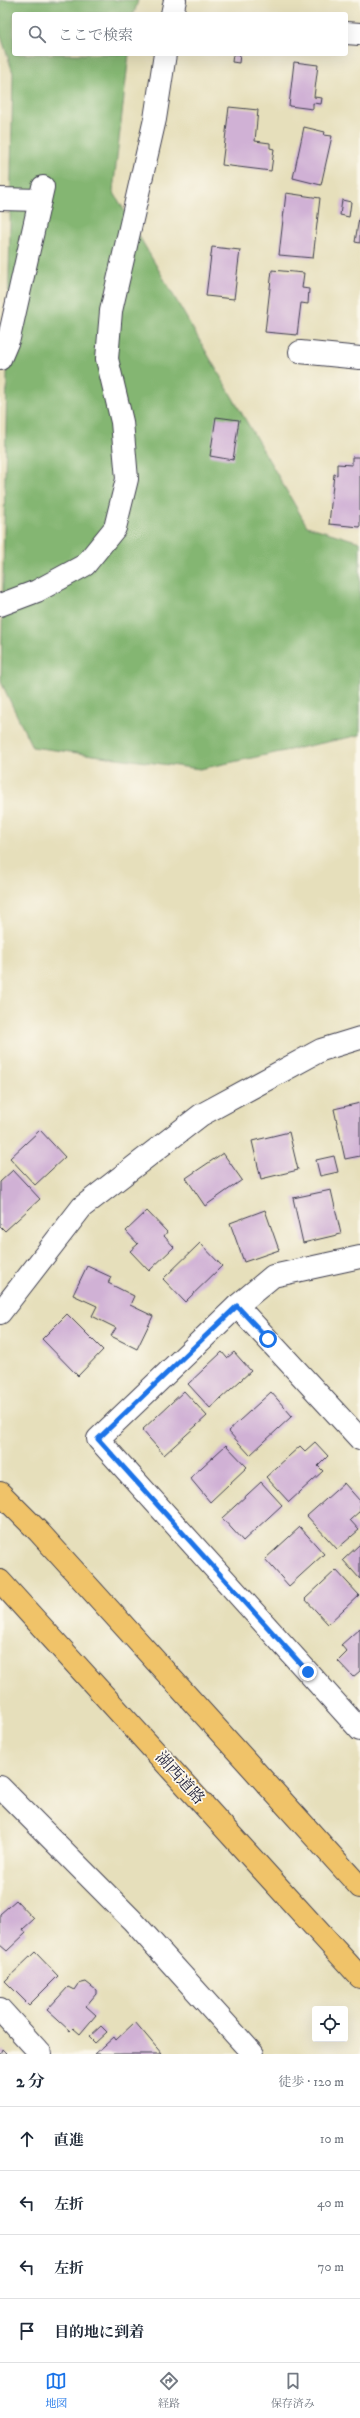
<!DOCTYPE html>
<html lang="ja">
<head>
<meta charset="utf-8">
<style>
	body { margin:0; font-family:"IM FELL DW Pica","Noto Serif JP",serif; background:#f6f6f7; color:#1f2937 }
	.controls { position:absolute; right:12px; bottom:12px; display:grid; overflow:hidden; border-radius:4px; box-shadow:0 4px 16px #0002 }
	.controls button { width:36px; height:36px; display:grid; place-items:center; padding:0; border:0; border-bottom:1px solid #e0e1e3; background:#fff; color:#1f2937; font:20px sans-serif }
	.stop { position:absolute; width:12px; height:12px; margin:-9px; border:3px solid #1a73e8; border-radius:50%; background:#fff }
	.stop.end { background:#1a73e8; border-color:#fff; box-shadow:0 1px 4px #0008 }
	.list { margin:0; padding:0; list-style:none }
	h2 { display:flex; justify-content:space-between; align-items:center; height:52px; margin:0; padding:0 16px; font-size:17px }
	h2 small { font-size:13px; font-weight:400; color:#747a83 }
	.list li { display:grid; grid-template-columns:26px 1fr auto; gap:12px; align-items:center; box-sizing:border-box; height:64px; padding:0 16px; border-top:1px solid #e0e1e3 }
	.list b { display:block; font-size:15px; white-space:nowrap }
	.list em { font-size:13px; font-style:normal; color:#747a83 }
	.icon { flex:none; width:22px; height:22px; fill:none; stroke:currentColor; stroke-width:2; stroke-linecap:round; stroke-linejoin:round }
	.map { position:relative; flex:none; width:360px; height:2054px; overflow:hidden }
	.search { position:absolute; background:#fff; box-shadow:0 4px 16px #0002; left:12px; right:12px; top:12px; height:44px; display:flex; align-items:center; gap:10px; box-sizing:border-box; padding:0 14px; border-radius:4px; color:#747a83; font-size:15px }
	.sheet { height:308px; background:#fff }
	nav { display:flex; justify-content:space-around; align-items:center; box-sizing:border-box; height:56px; border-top:1px solid #e0e1e3; background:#fff; font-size:11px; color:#747a83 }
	nav a { display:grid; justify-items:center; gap:2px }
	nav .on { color:#1a73e8 }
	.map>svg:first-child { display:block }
</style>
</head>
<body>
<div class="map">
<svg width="360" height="2054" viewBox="0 0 360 2054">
	<rect width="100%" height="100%" fill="#fbf7ec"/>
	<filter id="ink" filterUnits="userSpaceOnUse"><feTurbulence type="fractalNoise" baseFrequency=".025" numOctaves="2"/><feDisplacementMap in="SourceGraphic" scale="8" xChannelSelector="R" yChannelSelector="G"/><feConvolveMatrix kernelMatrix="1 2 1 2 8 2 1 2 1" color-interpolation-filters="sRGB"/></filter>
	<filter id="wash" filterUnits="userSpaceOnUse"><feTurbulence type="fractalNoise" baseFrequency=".012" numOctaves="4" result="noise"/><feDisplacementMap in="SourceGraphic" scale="16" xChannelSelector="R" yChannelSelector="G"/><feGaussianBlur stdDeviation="0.9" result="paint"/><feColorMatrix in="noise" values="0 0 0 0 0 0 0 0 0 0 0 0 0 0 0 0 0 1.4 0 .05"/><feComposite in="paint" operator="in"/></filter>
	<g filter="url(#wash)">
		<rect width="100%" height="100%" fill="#e6dfbb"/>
		<polygon fill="#84b672" stroke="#536c56" points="0,0 138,0 134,14 14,14 14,54 129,54 113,191 307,526 360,542 360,735 200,769 32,747 1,682 13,73 0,33"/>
		<g id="blocks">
			<g fill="#d0b1d5">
				<polygon points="233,54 240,54 239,63 232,62"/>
				<polygon points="294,62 318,65 314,97 322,98 321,104 313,103 313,109 289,106"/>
				<polygon points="229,107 258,110 255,141 270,143 270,148 274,149 271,171 222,165"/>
				<polygon points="304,127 325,132 324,135 332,136 321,185 293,178"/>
				<polygon points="286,193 320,198 313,258 279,255"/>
				<polygon points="342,200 351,202 349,217 340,215"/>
				<polygon points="359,218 360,218 360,243 355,242"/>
				<polygon points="212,247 240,250 234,299 206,296"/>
				<polygon points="272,270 304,273 302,288 309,289 308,304 301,303 297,335 265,332"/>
				<polygon points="216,417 239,420 233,460 210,456"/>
				<polygon points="352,457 360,457 360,527 329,524 334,474 337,475 337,464 352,465"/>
				<polygon points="360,1103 360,1156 345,1159 334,1109"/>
				<polygon points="40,1130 65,1157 35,1185 10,1158"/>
				<polygon points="289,1132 298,1170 261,1179 252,1141"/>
				<polygon points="223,1153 242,1180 205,1206 186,1178"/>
				<polygon points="334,1156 338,1172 320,1176 316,1160"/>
				<polygon points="13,1170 40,1199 5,1231 0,1226 0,1182"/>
				<polygon points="331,1190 341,1234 303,1243 293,1198"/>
				<polygon points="265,1210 279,1250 244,1262 230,1223"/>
				<polygon points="147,1211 167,1232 164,1236 174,1247 149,1271 130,1251 138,1244 126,1231"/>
				<polygon points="200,1243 222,1266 185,1302 163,1279"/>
				<polygon points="87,1266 111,1277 108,1283 134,1296 130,1305 153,1316 137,1349 111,1336 116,1328 92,1316 97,1306 73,1295"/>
				<polygon points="67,1314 103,1350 78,1376 42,1339"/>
				<polygon points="222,1352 227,1358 234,1352 251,1371 210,1408 188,1384"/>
				<polygon points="184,1391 207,1416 164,1455 142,1430"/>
				<polygon points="271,1392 292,1416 250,1455 228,1431"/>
				<polygon points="315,1442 328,1456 318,1466 323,1471 289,1502 266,1477 300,1446 305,1451"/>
				<polygon points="226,1445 247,1467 210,1502 190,1478"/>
				<polygon points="261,1482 282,1505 243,1541 222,1518"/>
				<polygon points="344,1483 360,1501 360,1511 350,1520 359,1530 337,1549 307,1516"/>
				<polygon points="300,1527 324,1554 289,1586 265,1559"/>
				<polygon points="360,1544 360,1579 343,1560"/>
				<polygon points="336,1570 359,1595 328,1624 305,1599"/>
				<polygon points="360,1628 360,1671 353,1677 338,1661 347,1652 341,1645"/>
				<polygon points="16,1900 34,1919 23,1929 26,1933 7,1951 0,1945 0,1914"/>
				<polygon points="35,1952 58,1976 29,2005 5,1981"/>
				<polygon points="86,1982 96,1990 96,1994 86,2006 96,2015 80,2034 73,2028 70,2031 47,2010 68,1987 74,1990 78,1984"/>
				<polygon points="135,2022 162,2054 95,2054 114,2037 116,2040"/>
				<polygon points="101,2026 107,2032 95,2043 89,2037"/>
				<polygon points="2,2049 7,2054 0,2054"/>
			</g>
		</g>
	</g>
	<g filter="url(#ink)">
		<use href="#blocks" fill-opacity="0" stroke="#3f3e4e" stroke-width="1"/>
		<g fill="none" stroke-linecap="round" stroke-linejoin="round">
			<g stroke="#3f3e4e" stroke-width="24">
				<g id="minor">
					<polyline points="172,14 175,0"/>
					<polyline points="346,33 360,34"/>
					<polyline points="0,199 40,200"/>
					<polyline points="300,352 360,358"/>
					<polyline points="0,359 9,338 43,187"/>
					<polyline points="0,605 37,591 85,565 115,528 127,479 122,422 107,359 111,311 155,119 165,54"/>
					<polyline points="360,1257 273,1276 237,1306 98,1439 360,1730"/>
					<polyline points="237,1306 360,1439"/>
					<polyline points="0,2009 41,2054"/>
				</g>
			</g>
			<g stroke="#3f3e4e" stroke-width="24">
				<g id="tertiary">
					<polyline points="0,1313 82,1207 201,1115 321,1050 360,1038"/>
					<polyline points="0,1787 132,1920 253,2054"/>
				</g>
			</g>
			<g stroke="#3f3e4e" stroke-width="24">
				<g id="motorway">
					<polyline points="0,1493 39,1532 360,1887"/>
					<polyline points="0,1581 360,1977"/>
				</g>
			</g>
			<use href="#minor" stroke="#fff" stroke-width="22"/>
			<use href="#tertiary" stroke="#fff" stroke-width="22"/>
			<use href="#motorway" stroke="#f0c369" stroke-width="22"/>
		</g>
	</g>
	<g fill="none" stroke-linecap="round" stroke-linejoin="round" filter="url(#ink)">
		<polyline stroke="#1a73e8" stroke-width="5" points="268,1339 237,1306 98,1439 308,1672"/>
	</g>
	<g text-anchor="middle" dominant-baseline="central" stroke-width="3.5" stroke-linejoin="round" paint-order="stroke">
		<g font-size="16" fill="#22223b" stroke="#fbf7ec">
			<text transform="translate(180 1778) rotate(48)">湖西道路</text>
		</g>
	</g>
</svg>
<div class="controls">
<button><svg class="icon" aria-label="locate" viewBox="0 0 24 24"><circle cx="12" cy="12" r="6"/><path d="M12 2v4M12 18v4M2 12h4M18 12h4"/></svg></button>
</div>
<div class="stop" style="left:268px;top:1339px"></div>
<div class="stop end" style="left:308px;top:1672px"></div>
<div class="search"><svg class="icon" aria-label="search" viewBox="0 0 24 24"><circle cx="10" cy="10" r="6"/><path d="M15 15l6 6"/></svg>ここで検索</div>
</div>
<section class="sheet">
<h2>2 分<small>徒歩 · 120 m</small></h2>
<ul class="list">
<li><svg class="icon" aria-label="ahead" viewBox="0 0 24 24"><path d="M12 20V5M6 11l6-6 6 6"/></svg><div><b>直進</b></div><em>10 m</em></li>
<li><svg class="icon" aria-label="left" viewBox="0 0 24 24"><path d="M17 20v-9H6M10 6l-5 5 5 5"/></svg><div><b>左折</b></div><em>40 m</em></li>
<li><svg class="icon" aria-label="left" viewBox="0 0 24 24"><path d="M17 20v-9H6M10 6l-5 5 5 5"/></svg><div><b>左折</b></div><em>70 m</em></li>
<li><svg class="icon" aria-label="arrive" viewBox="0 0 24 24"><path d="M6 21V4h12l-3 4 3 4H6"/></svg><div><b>目的地に到着</b></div></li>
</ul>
</section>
<nav>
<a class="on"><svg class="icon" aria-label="map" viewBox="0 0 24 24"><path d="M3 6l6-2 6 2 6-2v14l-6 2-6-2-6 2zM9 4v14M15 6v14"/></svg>地図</a>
<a><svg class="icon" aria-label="directions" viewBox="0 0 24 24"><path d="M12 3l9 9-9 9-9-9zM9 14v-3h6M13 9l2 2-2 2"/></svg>経路</a>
<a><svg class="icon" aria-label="saved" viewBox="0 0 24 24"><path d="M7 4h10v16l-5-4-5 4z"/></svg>保存済み</a>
</nav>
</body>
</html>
